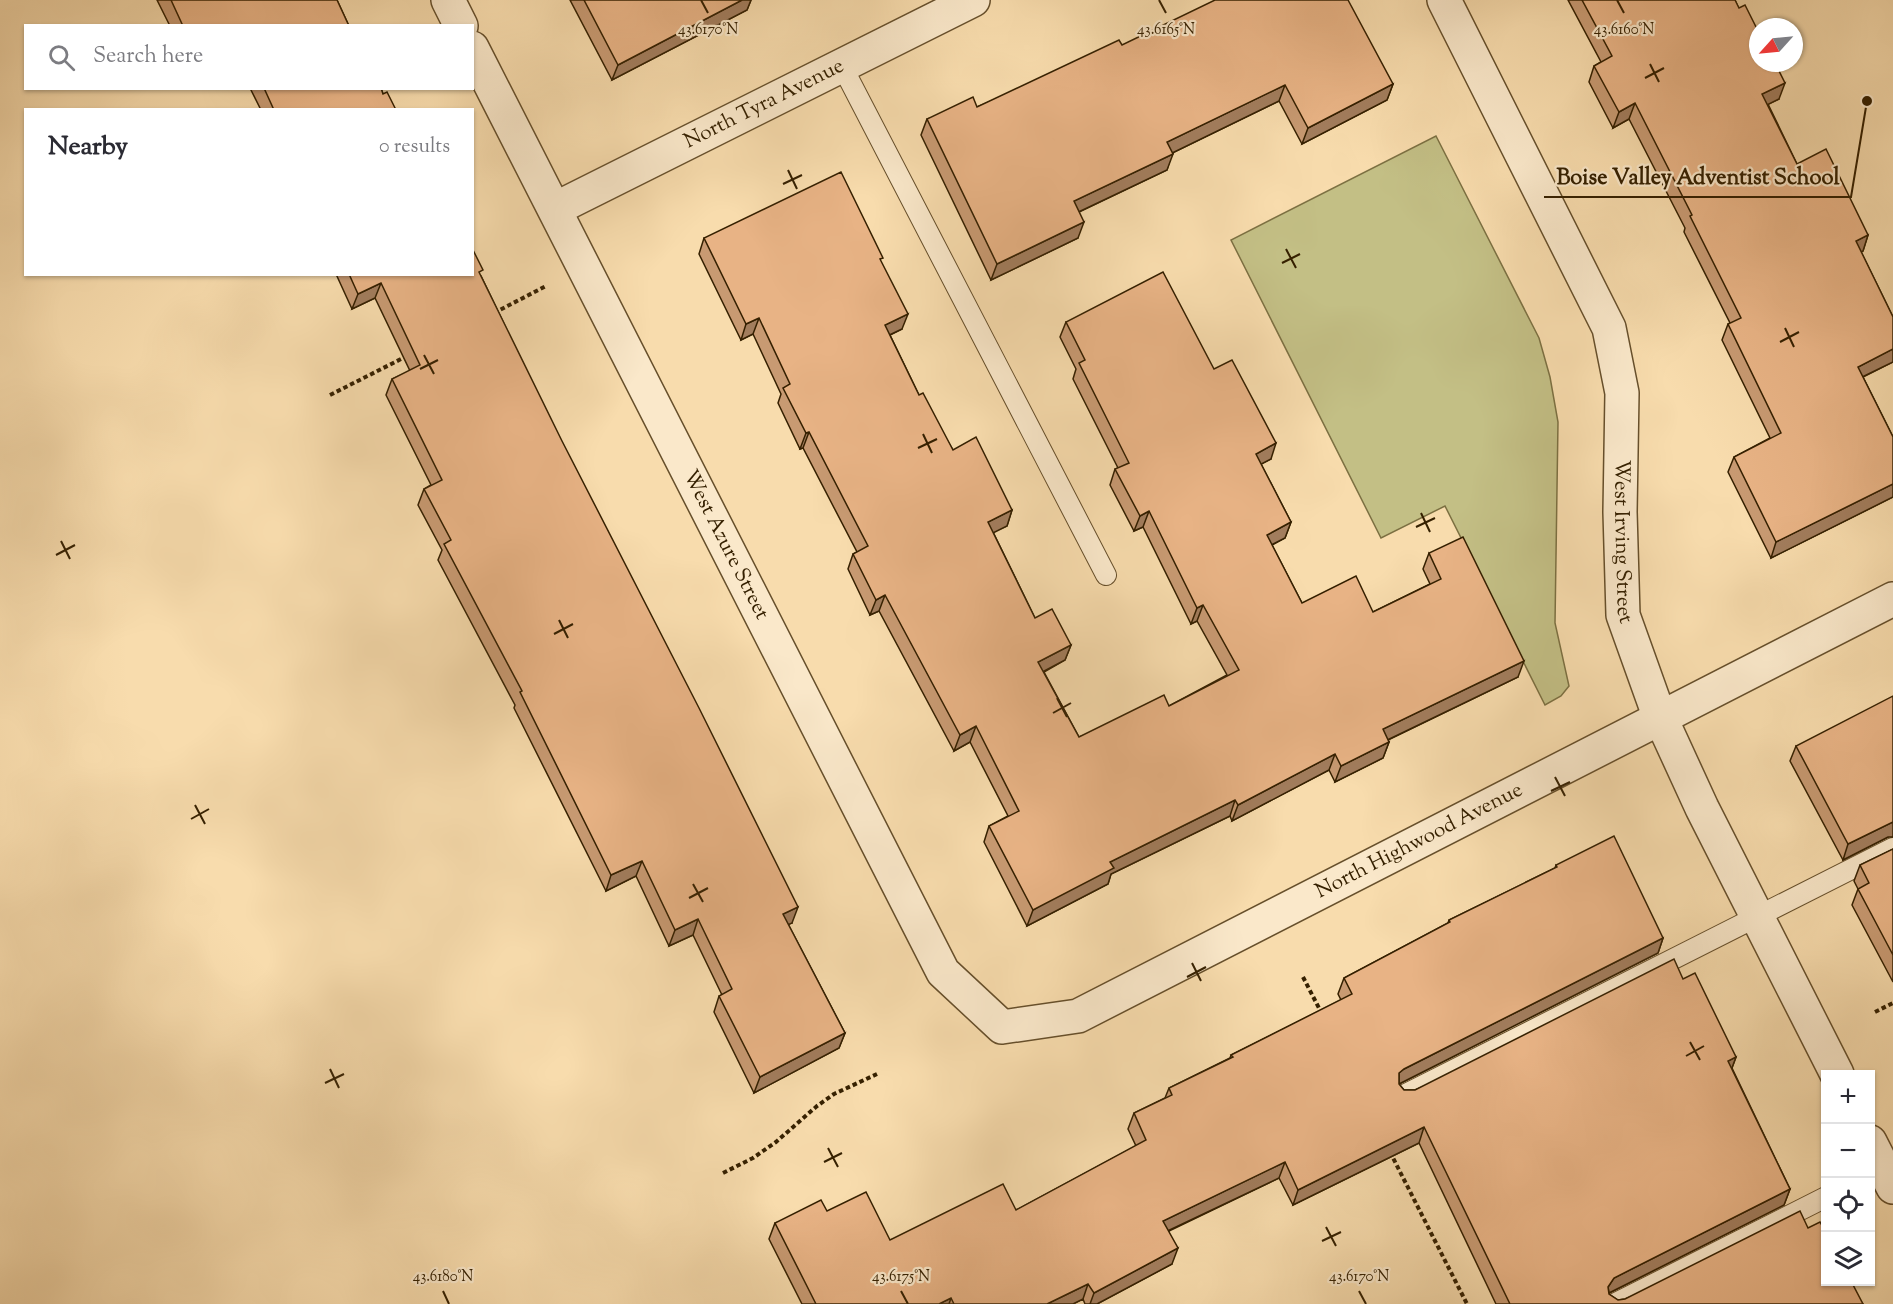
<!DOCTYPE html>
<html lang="en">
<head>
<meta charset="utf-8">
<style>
	body { margin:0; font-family:"Sorts Mill Goudy",serif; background:#f7f7f7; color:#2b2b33 }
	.controls { position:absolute; right:18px; bottom:18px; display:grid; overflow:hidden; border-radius:0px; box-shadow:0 2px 4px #0004 }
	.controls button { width:54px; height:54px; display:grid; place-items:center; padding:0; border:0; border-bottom:2px solid #e1e1e2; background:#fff; color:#2b2b33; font:30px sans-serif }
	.compass { position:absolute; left:1749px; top:18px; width:54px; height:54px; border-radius:50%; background:#fff; box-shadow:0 2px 4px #0004; rotate:243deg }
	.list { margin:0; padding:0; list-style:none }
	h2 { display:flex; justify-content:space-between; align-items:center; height:78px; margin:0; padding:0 24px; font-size:26px }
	h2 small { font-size:20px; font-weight:400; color:#7c7c81 }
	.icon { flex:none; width:33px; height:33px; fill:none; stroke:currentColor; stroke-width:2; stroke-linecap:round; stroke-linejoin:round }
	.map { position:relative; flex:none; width:1893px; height:1304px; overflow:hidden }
	.search { position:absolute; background:#fff; box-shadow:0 2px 4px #0004; left:24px; top:24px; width:450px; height:66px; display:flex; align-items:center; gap:15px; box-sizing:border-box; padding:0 21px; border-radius:0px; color:#7c7c81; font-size:22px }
	.panel { position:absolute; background:#fff; box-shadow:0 2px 4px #0004; left:24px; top:108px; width:450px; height:168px; border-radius:0px }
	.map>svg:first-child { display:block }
</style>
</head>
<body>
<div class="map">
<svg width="1893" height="1304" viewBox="0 0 1893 1304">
	<rect width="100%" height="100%" fill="#f8dcad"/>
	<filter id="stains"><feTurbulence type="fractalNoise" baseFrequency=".00333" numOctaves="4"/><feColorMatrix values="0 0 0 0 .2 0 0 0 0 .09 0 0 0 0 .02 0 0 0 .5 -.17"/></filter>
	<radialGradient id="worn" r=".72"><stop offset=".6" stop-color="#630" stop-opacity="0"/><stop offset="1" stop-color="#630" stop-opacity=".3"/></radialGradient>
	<polygon fill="#c3bf85" stroke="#7c7042" stroke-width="1.5" points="1436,136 1539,338 1550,377 1558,422 1555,623 1569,686 1561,696 1545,705 1445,506 1381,538 1231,240"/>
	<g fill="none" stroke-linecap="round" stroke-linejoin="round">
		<g stroke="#664f2b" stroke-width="22">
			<g id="lane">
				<polyline points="842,66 1106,575"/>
				<polyline points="1404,1095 1893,848"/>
				<polyline points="1614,1304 1826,1197"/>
			</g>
		</g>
		<g stroke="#664f2b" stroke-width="36">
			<g id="street">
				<polyline points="448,0 461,26"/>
				<path id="s1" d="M 1444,0 L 1609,328 L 1622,393 L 1620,512 L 1623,615 L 1657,710 L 1702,808 L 1837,1074"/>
				<path id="s2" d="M 472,48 L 943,972 L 1002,1027 L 1078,1016 L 1893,599"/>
				<path id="s3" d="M 555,209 L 973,0"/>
				<polyline points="1870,1142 1893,1187"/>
			</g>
		</g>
		<g stroke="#352000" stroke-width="4" stroke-dasharray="4.5 3" stroke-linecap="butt">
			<polyline points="494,313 546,286"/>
			<polyline points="330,395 407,356"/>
			<polyline points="1303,977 1322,1014"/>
			<polyline points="1875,1012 1893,1003"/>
			<polyline points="1390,1152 1467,1304"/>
			<polyline points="723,1173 753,1158 776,1142 817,1106 834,1094 877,1074"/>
		</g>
		<use href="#lane" stroke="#fae8ca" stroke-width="20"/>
		<use href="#street" stroke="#fae8ca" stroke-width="33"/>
	</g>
	<g fill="#c89a72" stroke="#352000" stroke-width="1.5">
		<polygon points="157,0 337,0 349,26 170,26"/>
		<polygon points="570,0 751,0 747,10 612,80"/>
		<polygon points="1568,0 1735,0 1779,99 1768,104 1797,164 1868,235 1863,251 1861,252 1893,317 1893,362 1863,377 1893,437 1893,497 1771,558 1728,472 1734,457 1770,438 1722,340 1728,324 1730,323 1684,232 1685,228 1629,119 1613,128 1589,82 1594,66 1601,62"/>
		<polygon points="1122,45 1393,84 1387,100 1302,144 1279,101 1172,153 1167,170 1079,212 1078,238 991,280 921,135 927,119 977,107"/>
		<polygon points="250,88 381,88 383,94 396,110 261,110"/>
		<polygon points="704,238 881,262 902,329 890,335 919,395 953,450 1012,510 1007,526 993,532 1035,618 1071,645 1065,660 1044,672 1079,737 1169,706 1227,675 1197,621 1191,624 1143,527 1134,531 1110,485 1115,469 1118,468 1073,379 1076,369 1060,337 1066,322 1214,369 1271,459 1261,464 1291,522 1285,538 1272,545 1302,603 1373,612 1430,584 1423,569 1429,553 1518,677 1388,740 1389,742 1383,758 1335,782 1329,770 1232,821 1230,816 1111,874 1108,884 1027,926 984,842 989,826 1008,816 970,742 954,751 879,611 870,615 848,569 853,554 857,552 803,448 800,449 778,403 781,394 753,334 741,340 699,254"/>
		<polygon points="336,274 472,274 481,276 792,923 788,924 845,1033 839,1048 754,1093 714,1012 719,996 722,995 693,935 669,946 636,876 606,891 514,708 515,705 438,560 442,550 418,505 424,489 431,485 386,395 392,379 410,371 375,298 352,309"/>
		<polygon points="1796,746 1888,837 1843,860 1790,761"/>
		<polygon points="1893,849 1893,982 1852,905 1858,889 1854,881 1860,865"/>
		<polygon points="1556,865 1663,938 1658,953 1399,1084 1404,1090 1415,1090 1683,979 1736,1057 1732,1068 1790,1189 1784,1205 1609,1293 1609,1294 1618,1300 1625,1299 1808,1228 1863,1304 1496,1304 1419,1143 1293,1205 1279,1178 1169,1231 1172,1264 1097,1304 1085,1304 1083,1299 1073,1304 802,1304 769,1239 775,1223 827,1211 890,1240 1016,1210 1136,1146 1128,1129 1134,1113 1165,1098 1169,1088 1230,1058 1231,1055 1341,1000 1338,994 1344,978 1448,923 1449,920 1555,868"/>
	</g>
	<g fill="#a27d5d" stroke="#352000" stroke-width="1.5">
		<polygon points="742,0 751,0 747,10 612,80 618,65"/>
		<polygon points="1785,83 1779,99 1757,110 1762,94"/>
		<polygon points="1393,84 1387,100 1302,144 1308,128"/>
		<polygon points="1285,85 1279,101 1162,158 1167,142"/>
		<polygon points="1635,103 1629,119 1613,128 1619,112"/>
		<polygon points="1173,154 1167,170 1068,217 1074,201"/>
		<polygon points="1084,222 1078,238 991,280 997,264"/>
		<polygon points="1868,235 1863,251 1851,257 1856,241"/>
		<polygon points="381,283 375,298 352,309 358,294"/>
		<polygon points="908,314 902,329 879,340 885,325"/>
		<polygon points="759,318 753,334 741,340 746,324"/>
		<polygon points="1893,349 1893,362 1852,382 1858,367"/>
		<polygon points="809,432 803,448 800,449 806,433"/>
		<polygon points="1276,443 1271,459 1250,470 1256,454"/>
		<polygon points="1893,484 1893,497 1771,558 1776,542"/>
		<polygon points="1012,510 1007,526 983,538 988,522"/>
		<polygon points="1149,511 1143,527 1134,531 1140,516"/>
		<polygon points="1291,522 1285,538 1261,550 1267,535"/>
		<polygon points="885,595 879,611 870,615 876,600"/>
		<polygon points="1203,605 1197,621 1191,624 1197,608"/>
		<polygon points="1071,645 1065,660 1033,677 1038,662"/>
		<polygon points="1524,661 1518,677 1377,745 1383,729"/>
		<polygon points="976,726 970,742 954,751 960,735"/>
		<polygon points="1389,742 1383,758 1335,782 1341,766"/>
		<polygon points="1335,754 1329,770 1232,821 1238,805"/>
		<polygon points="1235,800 1230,816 1111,874 1108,884 1027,926 1033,910 1110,862"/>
		<polygon points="1893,822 1893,837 1888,837 1843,860 1848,844"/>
		<polygon points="642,861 636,876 606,891 611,875"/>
		<polygon points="798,907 792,923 777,930 783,914"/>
		<polygon points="698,919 693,935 669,946 675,930"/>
		<polygon points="1663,938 1658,953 1399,1084 1399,1073 1404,1069"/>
		<polygon points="845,1033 839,1048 754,1093 760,1077"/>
		<polygon points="1736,1057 1730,1073 1728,1061"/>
		<polygon points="1424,1127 1419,1143 1293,1205 1298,1190"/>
		<polygon points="1285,1162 1279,1178 1157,1236 1163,1221"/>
		<polygon points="1790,1189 1784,1205 1609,1293 1608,1287 1614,1278"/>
		<polygon points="1178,1248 1172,1264 1097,1304 1090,1304 1094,1293"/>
		<polygon points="1088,1284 1083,1299 1073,1304 1047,1304"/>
		<polygon points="951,1298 949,1304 939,1304"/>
	</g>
	<g fill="#e8b385" stroke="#352000" stroke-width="1.5">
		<polygon points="171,0 337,0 349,26 183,26"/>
		<polygon points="584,0 742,0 618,65"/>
		<polygon points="1215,0 1348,0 1393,84 1308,128 1285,85 1167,142 1173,154 1074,201 1084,222 997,264 927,119 973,97 977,107 1119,40 1122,45"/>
		<polygon points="1582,0 1735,0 1739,8 1745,5 1758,31 1758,63 1775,63 1785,83 1762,94 1797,164 1826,149 1868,235 1856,241 1893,317 1893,349 1858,367 1893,437 1893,484 1776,542 1734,457 1781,433 1728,324 1741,318 1690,216 1692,215 1635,103 1619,112 1594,66 1612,56"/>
		<polygon points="264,88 381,88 383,94 387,92 396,110 274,110"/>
		<polygon points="841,172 883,258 880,259 908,314 885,325 919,395 923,393 953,450 976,437 1012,510 988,522 1035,618 1052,609 1071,645 1038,662 1079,737 1164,695 1169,706 1239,670 1203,605 1197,608 1149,511 1140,516 1115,469 1129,463 1079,363 1085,360 1066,322 1163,272 1214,369 1232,360 1276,443 1256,454 1291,522 1267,535 1302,603 1356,576 1373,612 1441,579 1429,553 1463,537 1524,661 1383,729 1389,742 1341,766 1335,754 1238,805 1235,800 1110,862 1114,868 1033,910 989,826 1019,811 976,726 960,735 885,595 876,600 853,554 868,546 809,432 806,433 783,388 790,384 759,318 746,324 704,238"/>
		<polygon points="472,248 483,270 479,272 562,441 699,708 798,907 783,914 845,1033 760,1077 719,996 732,989 698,919 675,930 642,861 611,875 520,692 522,691 444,544 451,540 424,489 442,480 392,379 420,365 381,283 358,294 349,274 472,274"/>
		<polygon points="1893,696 1893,822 1848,844 1796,746"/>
		<polygon points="1614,836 1663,938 1404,1069 1399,1073 1399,1084 1404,1090 1415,1090 1674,959 1683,979 1695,973 1736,1057 1728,1061 1790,1189 1614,1278 1608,1287 1609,1294 1618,1300 1625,1299 1800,1211 1808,1228 1820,1222 1826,1233 1826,1281 1851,1281 1863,1304 1510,1304 1424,1127 1298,1190 1285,1162 1163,1221 1178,1248 1094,1293 1088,1284 1047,1304 954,1304 951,1298 939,1304 816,1304 775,1223 821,1200 827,1211 866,1192 890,1240 1003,1184 1016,1210 1146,1140 1134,1113 1172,1095 1169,1088 1233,1057 1231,1055 1352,994 1344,978 1450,922 1449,920 1557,867 1556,865"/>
		<polygon points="1893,849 1893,955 1858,889 1869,883 1860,865"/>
	</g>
	<path fill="none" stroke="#352000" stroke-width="2" d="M 701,0 L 708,13M 1159,0 L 1166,13M 1617,0 L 1624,13M 1650,64 L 1659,82M 1645,78 L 1664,68M 788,170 L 797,189M 783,184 L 802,175M 1286,249 L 1296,268M 1282,263 L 1300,254M 1785,328 L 1794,347M 1780,342 L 1799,332M 424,355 L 434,374M 420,369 L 438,360M 923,434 L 932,453M 918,448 L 937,439M 1421,513 L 1430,532M 1416,527 L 1435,518M 61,541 L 70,559M 56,555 L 75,545M 559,620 L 568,638M 554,634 L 573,624M 1057,698 L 1067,717M 1053,713 L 1071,703M 1555,777 L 1565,796M 1551,791 L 1570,782M 195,805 L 205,824M 191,819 L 209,809M 693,884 L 703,902M 689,898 L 708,888M 1192,963 L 1201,981M 1187,977 L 1206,967M 1690,1042 L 1700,1060M 1686,1056 L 1704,1046M 330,1069 L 339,1088M 325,1083 L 344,1074M 828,1148 L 838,1167M 824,1162 L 842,1153M 1326,1227 L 1336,1246M 1322,1241 L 1341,1232M 443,1291 L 449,1304M 901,1291 L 908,1304M 1359,1291 L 1366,1304"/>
	<g text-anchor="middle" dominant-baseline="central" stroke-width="4.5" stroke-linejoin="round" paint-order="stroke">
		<g font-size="21" fill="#352000" stroke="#fae8ca">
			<text stroke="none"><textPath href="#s3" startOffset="234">North Tyra Avenue</textPath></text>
			<text stroke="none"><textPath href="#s1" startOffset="582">West Irving Street</textPath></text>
			<text stroke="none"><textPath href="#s2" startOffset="558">West Azure Street</textPath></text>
			<text stroke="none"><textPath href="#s2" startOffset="1578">North Highwood Avenue</textPath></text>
		</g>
	</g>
	<g font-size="15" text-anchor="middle" fill="#352000" stroke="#fae8ca" stroke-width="4.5" stroke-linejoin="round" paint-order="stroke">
		<text x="708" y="34">43.6170°N</text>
		<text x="1166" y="34">43.6165°N</text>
		<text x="1624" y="34">43.6160°N</text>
		<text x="443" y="1281">43.6180°N</text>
		<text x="901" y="1281">43.6175°N</text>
		<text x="1359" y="1281">43.6170°N</text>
	</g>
	<path fill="none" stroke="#352000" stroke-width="2" d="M1867 101L1851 197H1544"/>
	<circle fill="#352000" stroke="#fae8ca" stroke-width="2" cx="1867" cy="101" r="6"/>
	<g font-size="22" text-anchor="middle" font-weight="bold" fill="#352000" stroke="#fae8ca" stroke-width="4.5" stroke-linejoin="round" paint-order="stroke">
		<text x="1698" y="184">Boise Valley Adventist School</text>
	</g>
	<rect width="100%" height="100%" filter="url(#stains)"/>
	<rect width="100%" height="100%" fill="url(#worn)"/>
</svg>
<div class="controls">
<button>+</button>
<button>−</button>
<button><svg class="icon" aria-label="locate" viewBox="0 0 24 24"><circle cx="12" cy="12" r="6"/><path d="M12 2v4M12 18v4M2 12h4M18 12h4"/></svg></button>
<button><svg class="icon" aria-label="layers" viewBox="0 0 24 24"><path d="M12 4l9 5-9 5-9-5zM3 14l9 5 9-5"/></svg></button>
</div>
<svg class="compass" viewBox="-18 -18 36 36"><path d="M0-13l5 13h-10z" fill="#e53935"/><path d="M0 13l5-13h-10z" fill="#7c7c81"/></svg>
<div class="search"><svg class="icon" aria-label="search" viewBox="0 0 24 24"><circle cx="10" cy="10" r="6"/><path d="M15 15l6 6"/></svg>Search here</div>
<section class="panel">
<h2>Nearby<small>0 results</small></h2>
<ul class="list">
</ul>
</section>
</div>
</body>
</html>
